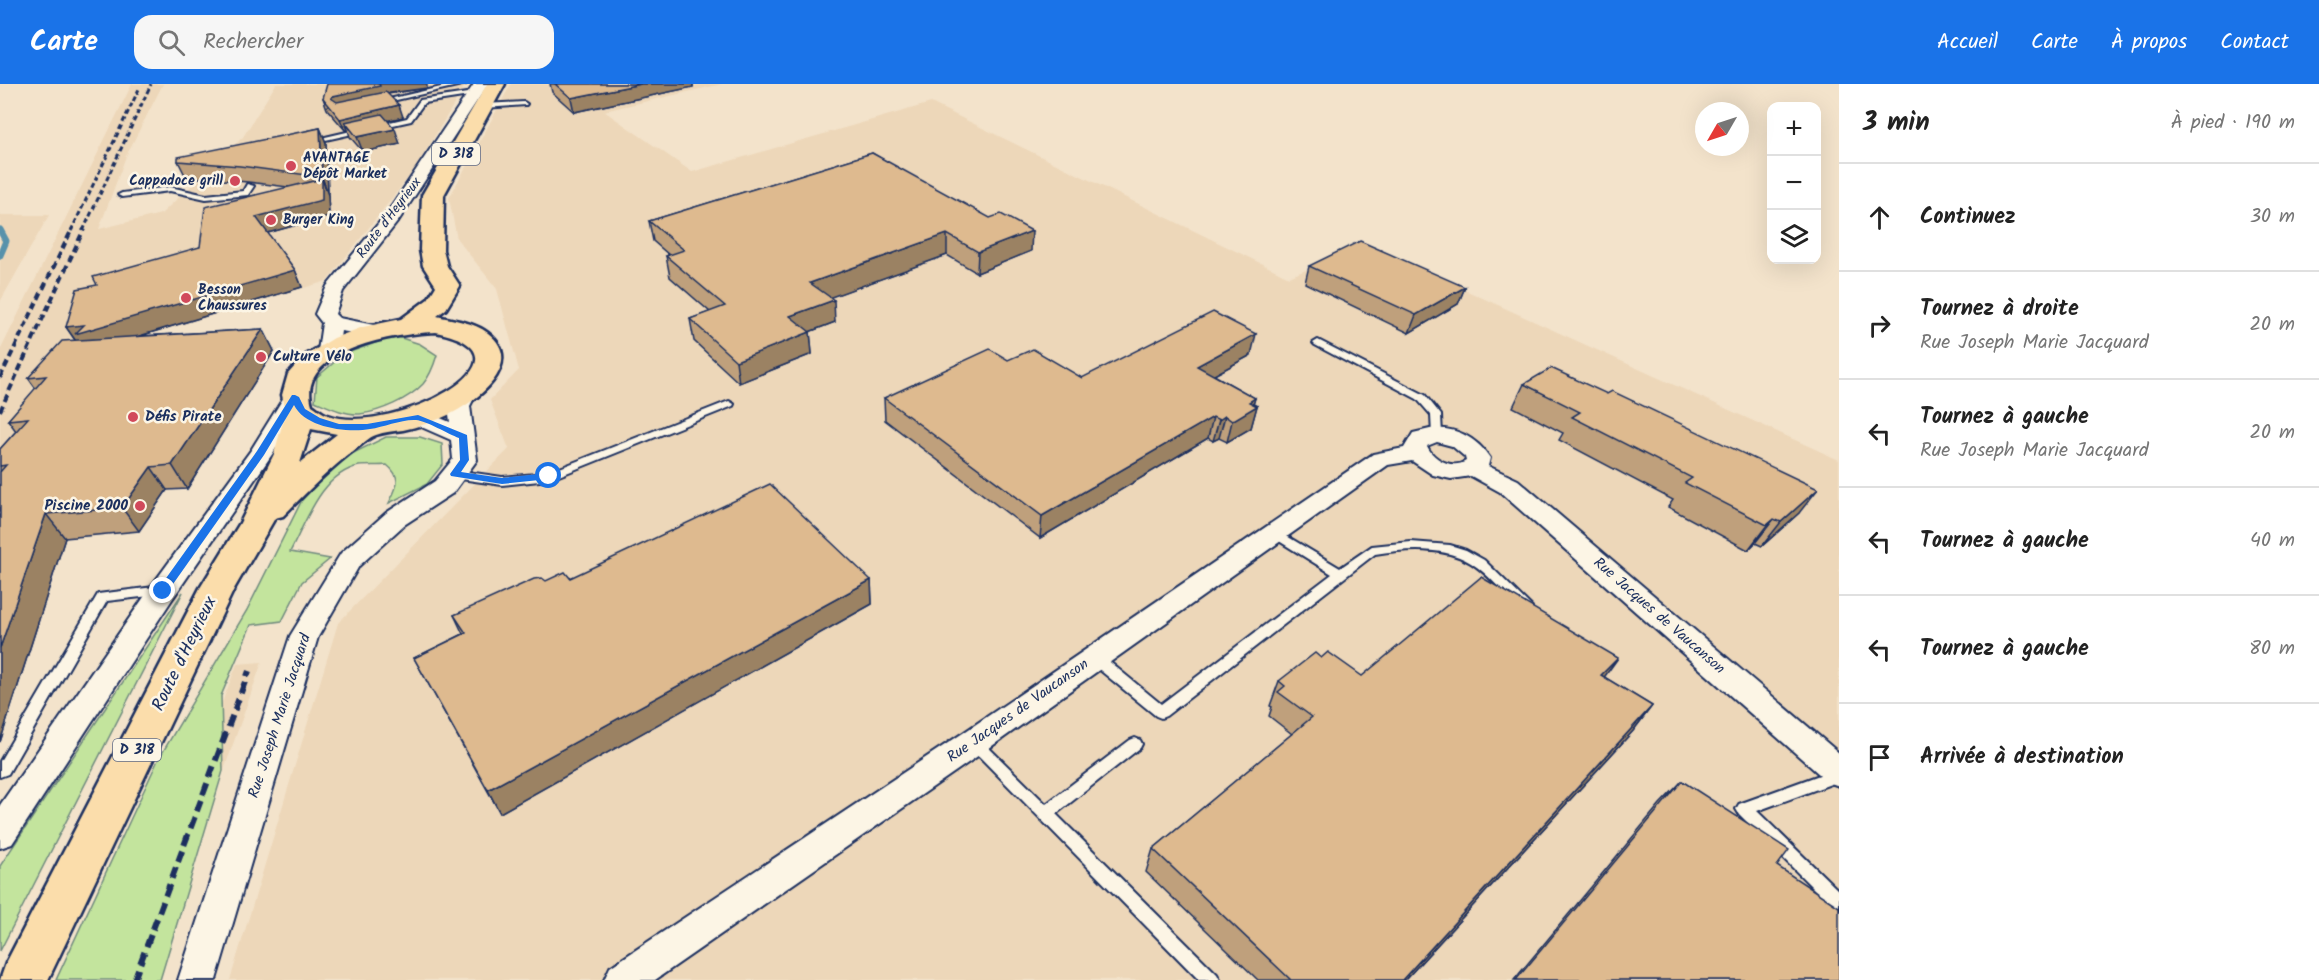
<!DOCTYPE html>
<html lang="fr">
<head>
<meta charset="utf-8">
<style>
	body { margin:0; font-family:Kalam,sans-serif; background:#f6f6f6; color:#222 }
	.controls { position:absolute; right:18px; top:18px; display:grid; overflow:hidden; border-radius:12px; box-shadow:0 6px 24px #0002 }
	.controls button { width:54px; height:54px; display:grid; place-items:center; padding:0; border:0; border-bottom:2px solid #e0e0e0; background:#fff; color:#222; font:30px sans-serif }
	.compass { position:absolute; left:1695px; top:18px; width:54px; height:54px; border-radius:50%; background:#fff; box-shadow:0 6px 24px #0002; rotate:231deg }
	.stop { position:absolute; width:18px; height:18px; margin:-14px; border:4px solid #1a73e8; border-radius:50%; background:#fff }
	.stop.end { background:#1a73e8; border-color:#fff; box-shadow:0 2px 6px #0008 }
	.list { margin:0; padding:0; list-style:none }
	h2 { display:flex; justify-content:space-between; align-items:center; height:78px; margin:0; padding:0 24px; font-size:26px }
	h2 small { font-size:20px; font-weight:400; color:#767676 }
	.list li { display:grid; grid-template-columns:39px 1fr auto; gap:18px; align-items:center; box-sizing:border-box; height:108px; padding:0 24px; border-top:2px solid #e0e0e0 }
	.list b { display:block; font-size:22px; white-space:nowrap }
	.list p { margin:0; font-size:20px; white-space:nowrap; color:#767676 }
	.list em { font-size:20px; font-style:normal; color:#767676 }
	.icon { flex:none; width:33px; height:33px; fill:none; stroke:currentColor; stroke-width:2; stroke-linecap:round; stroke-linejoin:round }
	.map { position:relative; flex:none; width:1839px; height:896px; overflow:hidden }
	header { display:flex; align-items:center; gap:36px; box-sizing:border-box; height:84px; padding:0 30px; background:#1a73e8; color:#fff }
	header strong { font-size:28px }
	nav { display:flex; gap:33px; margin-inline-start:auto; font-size:21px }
	.search { width:420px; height:54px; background:#f6f6f6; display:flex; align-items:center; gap:15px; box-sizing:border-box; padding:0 21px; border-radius:18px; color:#767676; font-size:22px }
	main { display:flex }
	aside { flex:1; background:#fff }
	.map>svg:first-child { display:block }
</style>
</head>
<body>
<header>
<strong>Carte</strong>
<div class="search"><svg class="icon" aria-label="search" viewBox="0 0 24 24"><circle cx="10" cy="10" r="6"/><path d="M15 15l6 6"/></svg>Rechercher</div>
<nav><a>Accueil</a><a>Carte</a><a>À propos</a><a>Contact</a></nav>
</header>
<main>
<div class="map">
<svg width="1839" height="896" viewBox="0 0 1839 896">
	<rect width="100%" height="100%" fill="#f3e3cb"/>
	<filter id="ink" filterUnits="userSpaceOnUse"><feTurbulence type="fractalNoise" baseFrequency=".0167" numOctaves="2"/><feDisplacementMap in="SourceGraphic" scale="12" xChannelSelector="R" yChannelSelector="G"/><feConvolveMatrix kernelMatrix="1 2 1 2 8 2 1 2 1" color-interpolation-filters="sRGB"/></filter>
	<g filter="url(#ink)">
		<g fill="#edd7b9">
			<polygon points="132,0 163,0 126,72 99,145 161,130 243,53 276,0 466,0 415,85 327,197 41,283 0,382 0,267"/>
			<polygon points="511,0 722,0 604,27 692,88 931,19 1289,193 1366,161 1839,376 1839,896 230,896 338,539 509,365 490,316 519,286 497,205 457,155 449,114"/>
			<polygon points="0,131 49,131 0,218"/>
			<polygon points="262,578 150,896 114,896 237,580"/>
		</g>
		<g fill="#c3e49d" stroke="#6f8a7e" stroke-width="1.5">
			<path d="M 395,252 L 420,260 L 437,271 C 434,281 430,292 423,300 C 409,315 380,328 360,330 C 345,331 329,323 315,317 L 317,293 L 344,270 Z"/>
			<path d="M 386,353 L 420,353 L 442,360 L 443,380 L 427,400 L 389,419 C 397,403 403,394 387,381 C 378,382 368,381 359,382 C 321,390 306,438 290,468 L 330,475 L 302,498 L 282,537 L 251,541 L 221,612 L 223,687 L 160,896 L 56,896 L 158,676 L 247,526 L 302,416 L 341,375 Z"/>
			<polygon points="183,508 0,867 0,782"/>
		</g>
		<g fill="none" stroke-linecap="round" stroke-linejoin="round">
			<polyline stroke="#5992ab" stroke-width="7" points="0,146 6,157 0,171"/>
			<g stroke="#1b2f5e" stroke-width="4">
				<g id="service">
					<polygon points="454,0 466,0 379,20 376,18"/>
					<polygon points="474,8 477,10 476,11 424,19 411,37 312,59 308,57 407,34 420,16"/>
					<polygon points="524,18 527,20 526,21 484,24 481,22 484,20"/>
					<polygon points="247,100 254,102 248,111 206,115 170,107 122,113 118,111 122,109 170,103 206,111 243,107"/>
					<polygon points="1318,256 1425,311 1441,331 1442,351 1441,353 1433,353 1432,351 1431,331 1417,315 1315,261 1313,259"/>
					<polygon points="729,317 734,320 733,322 549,396 502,401 454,394 448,390 454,386 502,393 547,389"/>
					<path d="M 1275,445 L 1340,484 L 1372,462 L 1411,458 L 1450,461 L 1466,466 L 1484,476 L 1532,523 L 1531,526 L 1521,526 C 1505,511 1490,491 1471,479 C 1443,462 1406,465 1375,470 L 1166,632 L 1161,634 L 1156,632 L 1090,578 L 1088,574 L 1090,570 L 1095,569 L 1100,570 L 1161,620 L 1332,490 L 1271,452 L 1269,449 L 1271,446 Z"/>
					<polygon points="162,502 167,504 168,507 167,510 107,517 8,690 0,693 0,677 98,510"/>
					<polygon points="974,652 979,654 1046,720 1130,656 1135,654 1140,656 1142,660 1140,664 1056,730 1217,890 1220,896 1199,896 969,662 967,658 969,654"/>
					<polygon points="1839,684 1839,697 1757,727 1839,807 1839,826 1833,824 1739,730 1736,725 1739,720"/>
				</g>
			</g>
			<g stroke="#1b2f5e" stroke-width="4">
				<g id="minor">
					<polygon points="474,0 488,0 399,136 343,207 335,230 339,234 384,243 387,247 384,251 377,253 341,247 338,267 335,271 328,273 321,271 318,267 322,239 315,230 327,202 387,129"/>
					<polygon points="465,303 473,305 476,310 470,322 477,376 453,409 404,441 359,482 318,553 216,896 178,896 290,552 341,469 386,429 435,397 453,375 451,356 410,338 407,333 410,328 418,326 426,328 450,338 448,322 457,305"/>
					<polygon points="295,306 303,308 306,313 273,369 173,514 12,760 0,764 0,721 153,500 251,366 287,308"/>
					<path d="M 1430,345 C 1455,342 1477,354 1490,374 L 1488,382 L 1518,396 L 1839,669 L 1839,702 L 1828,698 L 1500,408 L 1471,392 L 1451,395 L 1433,391 L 1412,377 L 1388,381 L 985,667 L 655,896 L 604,896 L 610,883 L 963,649 L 1373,370 L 1404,364 L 1413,349 ZM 1437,358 L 1452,362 L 1465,373 L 1466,377 C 1452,386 1433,375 1427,362 Z"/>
				</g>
			</g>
			<g stroke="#1b2f5e" stroke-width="5">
				<path id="primary" d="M 487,0 L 505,0 L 444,111 L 443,166 L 447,182 L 460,202 L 446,225 L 437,232 C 453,236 474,238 488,249 C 528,280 474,320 446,332 C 433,338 417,343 403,346 C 394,347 384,348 376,351 C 369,353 363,360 357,364 C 330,384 307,408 283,432 L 275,434 L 234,505 L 48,896 L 0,896 L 6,879 L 200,504 L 240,439 L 274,370 L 286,327 L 282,311 L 288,290 L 303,273 L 334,254 L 363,243 L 401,235 L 428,215 L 436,202 L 423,182 L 420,166 L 422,111 ZM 436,248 C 551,272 389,354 328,331 C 322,329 317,324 312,321 C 295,265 400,249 436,248 ZM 311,345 L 337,350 L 300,379 Z"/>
			</g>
			<use href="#service" fill="#fcf5e5" fill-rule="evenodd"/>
			<use href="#minor" fill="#fcf5e5" fill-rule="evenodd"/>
			<use href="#primary" fill="#fbddab" fill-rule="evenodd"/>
			<g stroke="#1b2f5e" stroke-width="3" stroke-dasharray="5 3" stroke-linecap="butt">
				<polyline points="71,147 139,5"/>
				<polyline points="83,147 151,0"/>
			</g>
			<g stroke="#1b2f5e" stroke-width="4" stroke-dasharray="7 4" stroke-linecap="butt">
				<polyline points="0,294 72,145"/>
				<polyline points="0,327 84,145"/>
			</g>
			<polyline stroke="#1b2f5e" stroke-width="6" stroke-dasharray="12 6" stroke-linecap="butt" points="134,896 249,587"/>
		</g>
		<g fill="#bfa07b" stroke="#1b2f5e" stroke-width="1.5">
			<polygon points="550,0 693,0 693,3 574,28 552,8"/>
			<polygon points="427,4 388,10 403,33 388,36 400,60 363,68 350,53 348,46 345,46 327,25 323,14"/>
			<polygon points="320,44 326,59 328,109 327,109 328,111 329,132 267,149 295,186 302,203 140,252 263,245 274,267 187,405 167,406 139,447 65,454 0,658 0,365 16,347 8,336 36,305 28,294 75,256 66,243 97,201 200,163 288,103 248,98 186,93 178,77"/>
			<polygon points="872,69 1031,167 977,189 947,171 830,213 835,238 809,248 810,248 812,270 739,299 694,257 690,235 710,228 670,193 666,172 669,171 653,157 649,137"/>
			<polygon points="1309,182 1465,203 1458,220 1409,249 1305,199"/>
			<polygon points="1251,271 1214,291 1255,314 1253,320 1257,322 1251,344 1227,358 1219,354 1213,357 1208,354 1040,454 885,336 884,314 1008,276 1082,294"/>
			<polygon points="1524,300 1799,429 1762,462 1755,459 1748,466 1668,423 1673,416 1559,356 1563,349 1513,323"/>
			<polygon points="570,494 871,496 872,520 500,729 414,574 463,550 454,531 546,497"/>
			<polygon points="1362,592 1604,593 1652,622 1633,647 1405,896 1258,896 1146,788 1153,765 1292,650 1269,632 1272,623 1270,622 1279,597"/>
			<polygon points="1682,697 1777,782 1839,896 1514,896 1660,720"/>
		</g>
		<g fill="#9b8264" stroke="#1b2f5e" stroke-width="1.5">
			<polygon points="378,0 427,0 427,4 383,10 338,23 331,14 333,12"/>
			<polygon points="641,0 693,0 693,3 574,28 571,14"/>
			<polygon points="399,21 403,33 350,45 345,38 348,46 345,46 340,35"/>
			<polygon points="320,44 326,59 328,109 322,93"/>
			<polygon points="395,45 400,60 363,68 357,53"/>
			<polygon points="322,95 328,111 329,132 264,150 256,133"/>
			<polygon points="1032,147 1031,167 977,189 978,168"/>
			<polygon points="947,150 947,171 812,220 810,199"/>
			<polygon points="295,186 302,203 86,268 78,260 66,243"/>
			<polygon points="1465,203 1458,220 1409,249 1416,231"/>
			<polygon points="834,216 835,238 793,254 790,232"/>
			<polygon points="263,245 274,267 187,405 172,381"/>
			<polygon points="810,248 812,270 739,299 736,277"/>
			<polygon points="1256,250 1251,271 1192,303 1197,282"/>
			<polygon points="1255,314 1252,325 1257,322 1251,344 1227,358 1232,337 1249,318"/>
			<polygon points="1225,332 1219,354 1213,357 1219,336"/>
			<polygon points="1213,333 1208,354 1040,454 1042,432"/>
			<polygon points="151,383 167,406 139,447 122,424"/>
			<polygon points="1818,405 1799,429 1762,462 1781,438"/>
			<polygon points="46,430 65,454 0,658 0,564"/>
			<polygon points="1774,435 1755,459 1748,466 1767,441"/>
			<polygon points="871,496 872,520 500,729 488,706"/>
			<polygon points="1618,574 1600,599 1601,591"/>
			<polygon points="1652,622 1633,647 1405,896 1402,896"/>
		</g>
		<g fill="#deba8f" stroke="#1b2f5e" stroke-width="1.5">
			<polygon points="327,0 379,0 380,2 333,12 331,14 337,18 386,8 399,21 340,35 323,14"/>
			<polygon points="555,0 641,0 571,14"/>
			<polygon points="382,30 395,45 357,53 345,38"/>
			<polygon points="320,44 322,93 240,82 178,77 178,73"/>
			<polygon points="872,69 990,134 1001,130 1032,147 978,168 947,150 810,199 834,216 790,232 810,248 736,277 690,235 725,222 666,172 684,166 649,137"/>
			<polygon points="322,95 322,116 256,133 295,186 75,250 84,241 66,243 77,205 97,201 93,193 200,163 205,123"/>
			<polygon points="1360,157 1465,203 1416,231 1309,182"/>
			<polygon points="1213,228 1256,250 1197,282 1255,314 1249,318 1257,322 1232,337 1225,332 1219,336 1213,333 1042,432 884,314 990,265 1008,276 1033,265 1082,294"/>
			<polygon points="263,245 172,381 151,383 122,424 46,430 0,564 0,388 6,381 0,382 0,365 28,334 8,336 46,292 28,294 62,257"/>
			<polygon points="1551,284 1607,310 1612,307 1818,405 1781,438 1774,435 1767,441 1685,399 1692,394 1572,333 1580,328 1524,300"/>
			<polygon points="770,400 871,496 488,706 414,574 466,549 454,531 534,495 542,494 546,497 565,488 570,494"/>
			<polygon points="1481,493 1618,574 1601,591 1652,622 1402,896 1291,896 1153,765 1312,633 1278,608 1285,602 1279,597 1315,569 1321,574 1328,568 1362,592"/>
			<polygon points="1682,697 1789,766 1777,782 1839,823 1839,896 1516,896"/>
		</g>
	</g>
	<path fill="#1a73e8" d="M 295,311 L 299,313 L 305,325 L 320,334 L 339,340 L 367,340 L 418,331 L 467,351 L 469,376 L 461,388 L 502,394 L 549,389 L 554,392 L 549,395 L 502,400 L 451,392 L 450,390 L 460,376 L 459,354 C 448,350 427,337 416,336 C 402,335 384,343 370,345 C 348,349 305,344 294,321 L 264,371 L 166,510 L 159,510 L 159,504 L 257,367 L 292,311 Z"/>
	<g fill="#d1495b" stroke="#fcf5e5" stroke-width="2">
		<circle cx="291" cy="82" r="6"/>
		<circle cx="235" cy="97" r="6"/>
		<circle cx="271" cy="136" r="6"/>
		<circle cx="186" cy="214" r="6"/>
		<circle cx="261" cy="273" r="6"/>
		<circle cx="133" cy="333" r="6"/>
		<circle cx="140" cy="422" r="6"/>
	</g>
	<g text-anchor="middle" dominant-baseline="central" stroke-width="5" stroke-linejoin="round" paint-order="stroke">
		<g fill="#fcf5e5" stroke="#5e6a86" stroke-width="1.5">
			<rect x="432" y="59" width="48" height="22" rx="4.5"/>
			<rect x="113" y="655" width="48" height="22" rx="4.5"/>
		</g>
		<g font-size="14" font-weight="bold" fill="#1b2f5e">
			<text x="456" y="70">D 318</text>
			<text x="137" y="666">D 318</text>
		</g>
		<g font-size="14" font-weight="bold" fill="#1b2f5e" stroke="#fcf5e5" text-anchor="start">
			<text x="303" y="74">AVANTAGE<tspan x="303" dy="16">Dépôt Market</tspan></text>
			<text x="223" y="97" text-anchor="end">Cappadoce grill</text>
			<text x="283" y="136">Burger King</text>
			<text x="198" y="206">Besson<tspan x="198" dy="16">Chaussures</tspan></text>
		</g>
		<g font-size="14" fill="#1b2f5e" stroke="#fcf5e5">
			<text transform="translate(389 134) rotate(-53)">Route d'Heyrieux</text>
		</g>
		<g font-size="15" font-weight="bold" fill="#1b2f5e" stroke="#fcf5e5" text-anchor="start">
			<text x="273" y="273">Culture Vélo</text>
			<text x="145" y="333">Défis Pirate</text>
			<text x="128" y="422" text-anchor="end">Piscine 2000</text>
		</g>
		<g font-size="15" fill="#1b2f5e" stroke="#fcf5e5">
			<text transform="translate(1659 532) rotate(41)">Rue Jacques de Vaucanson</text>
			<text transform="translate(1018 627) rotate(-35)">Rue Jacques de Vaucanson</text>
			<text transform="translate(280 632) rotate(-72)">Rue Joseph Marie Jacquard</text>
		</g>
		<g font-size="18" fill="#1b2f5e" stroke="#fcf5e5">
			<text transform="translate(185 570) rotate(-64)">Route d'Heyrieux</text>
		</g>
	</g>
</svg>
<div class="controls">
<button>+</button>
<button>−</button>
<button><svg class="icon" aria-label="layers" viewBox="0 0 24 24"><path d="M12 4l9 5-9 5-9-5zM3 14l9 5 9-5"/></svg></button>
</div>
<svg class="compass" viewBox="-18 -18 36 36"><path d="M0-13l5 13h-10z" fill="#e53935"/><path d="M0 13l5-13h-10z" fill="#767676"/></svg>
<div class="stop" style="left:549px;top:392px"></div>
<div class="stop end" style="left:163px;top:507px"></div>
</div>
<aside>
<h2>3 min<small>À pied · 190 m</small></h2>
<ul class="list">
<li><svg class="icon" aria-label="ahead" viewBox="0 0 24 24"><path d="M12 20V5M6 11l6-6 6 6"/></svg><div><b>Continuez</b></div><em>30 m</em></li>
<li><svg class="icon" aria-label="right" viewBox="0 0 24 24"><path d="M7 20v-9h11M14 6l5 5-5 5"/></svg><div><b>Tournez à droite</b><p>Rue Joseph Marie Jacquard</p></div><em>20 m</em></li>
<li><svg class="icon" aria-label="left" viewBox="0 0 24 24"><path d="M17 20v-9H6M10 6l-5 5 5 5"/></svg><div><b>Tournez à gauche</b><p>Rue Joseph Marie Jacquard</p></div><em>20 m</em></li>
<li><svg class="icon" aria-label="left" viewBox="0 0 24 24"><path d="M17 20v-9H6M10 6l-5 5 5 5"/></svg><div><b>Tournez à gauche</b></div><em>40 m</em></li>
<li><svg class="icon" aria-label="left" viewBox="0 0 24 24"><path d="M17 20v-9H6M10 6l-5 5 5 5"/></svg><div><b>Tournez à gauche</b></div><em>80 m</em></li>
<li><svg class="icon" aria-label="arrive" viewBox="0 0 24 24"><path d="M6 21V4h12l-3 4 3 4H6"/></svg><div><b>Arrivée à destination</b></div></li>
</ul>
</aside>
</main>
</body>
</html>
